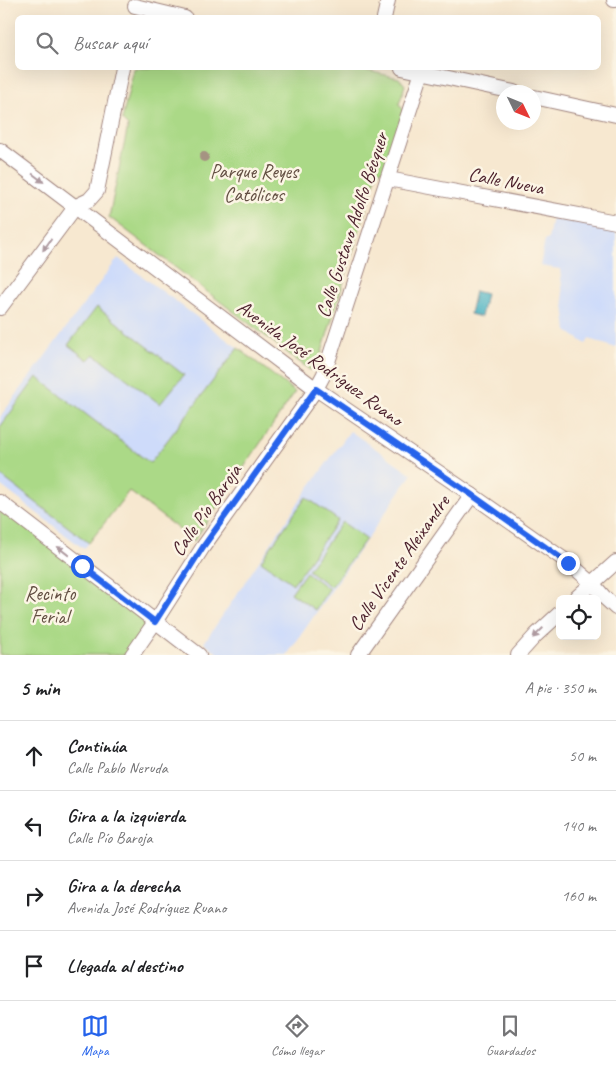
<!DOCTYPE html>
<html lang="es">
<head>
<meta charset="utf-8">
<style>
	body { margin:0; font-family:Caveat,sans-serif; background:#f6f6f6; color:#202124 }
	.controls { position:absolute; right:15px; bottom:15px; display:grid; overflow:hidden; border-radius:8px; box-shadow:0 5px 20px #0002 }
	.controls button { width:45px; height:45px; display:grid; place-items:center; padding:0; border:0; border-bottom:1px solid #e0e0e0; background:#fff; color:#202124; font:25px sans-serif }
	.compass { position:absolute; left:496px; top:85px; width:45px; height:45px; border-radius:50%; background:#fff; box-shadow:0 5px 20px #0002; rotate:133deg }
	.stop { position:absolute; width:15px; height:15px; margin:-11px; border:4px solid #2563eb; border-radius:50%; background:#fff }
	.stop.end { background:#2563eb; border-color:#fff; box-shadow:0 1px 5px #0008 }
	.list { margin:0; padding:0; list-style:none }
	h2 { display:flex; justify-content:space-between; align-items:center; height:65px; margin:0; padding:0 20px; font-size:21px }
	h2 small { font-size:16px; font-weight:400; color:#757577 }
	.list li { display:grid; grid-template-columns:32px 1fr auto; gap:15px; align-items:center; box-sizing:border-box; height:70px; padding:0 20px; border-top:1px solid #e0e0e0 }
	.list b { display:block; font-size:19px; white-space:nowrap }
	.list p { margin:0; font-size:16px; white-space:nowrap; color:#757577 }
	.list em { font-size:16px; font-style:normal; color:#757577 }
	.icon { flex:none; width:28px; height:28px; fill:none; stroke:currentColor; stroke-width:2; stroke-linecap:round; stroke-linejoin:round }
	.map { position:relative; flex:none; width:616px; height:655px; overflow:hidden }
	.search { position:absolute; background:#fff; box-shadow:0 5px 20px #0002; left:15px; right:15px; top:15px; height:55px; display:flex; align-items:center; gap:12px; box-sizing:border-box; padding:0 18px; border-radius:8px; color:#757577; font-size:19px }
	.sheet { height:345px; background:#fff }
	nav { display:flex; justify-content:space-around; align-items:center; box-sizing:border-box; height:70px; border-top:1px solid #e0e0e0; background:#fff; font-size:14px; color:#757577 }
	nav a { display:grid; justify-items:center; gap:2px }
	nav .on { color:#2563eb }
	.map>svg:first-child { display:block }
</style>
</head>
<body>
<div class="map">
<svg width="616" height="655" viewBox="0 0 616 655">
	<rect width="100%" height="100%" fill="#fcf5e5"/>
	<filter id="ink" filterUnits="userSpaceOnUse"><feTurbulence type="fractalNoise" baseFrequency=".02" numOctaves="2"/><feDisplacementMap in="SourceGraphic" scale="10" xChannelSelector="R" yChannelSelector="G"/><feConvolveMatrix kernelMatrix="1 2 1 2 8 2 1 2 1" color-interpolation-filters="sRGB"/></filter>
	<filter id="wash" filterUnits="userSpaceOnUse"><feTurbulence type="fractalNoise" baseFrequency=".0096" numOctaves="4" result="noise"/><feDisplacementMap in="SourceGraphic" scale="20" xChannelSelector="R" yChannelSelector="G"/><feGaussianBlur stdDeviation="1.12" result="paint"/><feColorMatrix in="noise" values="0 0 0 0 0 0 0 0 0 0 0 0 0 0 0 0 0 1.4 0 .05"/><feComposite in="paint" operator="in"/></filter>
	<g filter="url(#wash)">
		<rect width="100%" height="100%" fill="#f7e8d0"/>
		<g fill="#cedbfa">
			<polygon points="552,218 616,229 616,348 589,339 586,344 567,331 560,269 540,266 545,240 548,240"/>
			<polygon points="118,258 238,348 84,549 0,485 0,417"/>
			<polygon points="350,431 412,474 287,655 220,655 204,643 305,493"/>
		</g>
		<g fill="#abd987" stroke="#7a7c59">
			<polygon points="134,68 355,68 399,78 405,85 399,104 404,111 385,168 377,173 317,368 310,370 109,217 128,126 122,120"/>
			<polygon points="97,307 184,375 160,404 94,354 88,360 68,345"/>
			<polygon points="238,348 295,392 194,541 129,491 89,543 0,475 0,427 37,377 150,463"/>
			<polygon points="306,497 338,520 293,584 261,561"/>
			<polygon points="0,502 155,622 132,655 0,655"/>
			<polygon points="342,522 366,539 331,587 308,570"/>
			<polygon points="306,572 329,589 315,610 291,593"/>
		</g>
		<polygon fill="#44b0c2" stroke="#476876" points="475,291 486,294 481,317 470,314"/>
	</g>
	<g filter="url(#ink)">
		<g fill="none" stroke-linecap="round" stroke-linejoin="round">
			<g stroke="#a0847e" stroke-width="16">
				<g id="street">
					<polyline points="614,0 616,0"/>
					<polyline points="135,6 185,18"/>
					<polyline points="384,18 388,0"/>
					<polyline points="402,68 514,92"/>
					<polyline points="534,97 616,115"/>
					<polyline points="0,150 316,389 472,495 569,563 592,583 604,597 616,608"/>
					<polyline points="388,179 616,222"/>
					<polyline points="76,206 89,200 97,191 122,68"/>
					<polyline points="0,308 76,206"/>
					<polyline points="0,502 199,655"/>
					<polyline points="575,599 616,562"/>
					<polyline points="132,655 155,622 203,547 316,389 324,374 422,72"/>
					<polyline points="358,655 472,495"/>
					<polyline points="518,655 536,635 560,613"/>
				</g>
			</g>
			<use href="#street" stroke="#fff" stroke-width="14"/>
		</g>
		<circle fill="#a59382" cx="204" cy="157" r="5"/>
		<defs><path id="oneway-solid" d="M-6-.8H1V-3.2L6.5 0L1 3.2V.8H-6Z" transform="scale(1.25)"/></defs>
		<g fill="#ae9aa0">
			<use href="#oneway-solid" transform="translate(38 178) rotate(37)"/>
			<use href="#oneway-solid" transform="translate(47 245) rotate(126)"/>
			<use href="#oneway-solid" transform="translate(63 551) rotate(-142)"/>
			<use href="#oneway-solid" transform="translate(538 633) rotate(135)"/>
		</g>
	</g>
	<g fill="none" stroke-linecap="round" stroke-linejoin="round" filter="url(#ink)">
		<polyline stroke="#2563eb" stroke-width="6" points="82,566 155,622 203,547 316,389 472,495 568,563"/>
	</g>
	<g text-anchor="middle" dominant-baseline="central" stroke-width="5" stroke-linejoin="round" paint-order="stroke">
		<g font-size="20" fill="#624e42" stroke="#fcf5e5">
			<text x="254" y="171">Parque Reyes<tspan x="254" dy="23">Católicos</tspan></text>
			<text x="50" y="593">Recinto<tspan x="50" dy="23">Ferial</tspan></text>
		</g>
		<g font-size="20" fill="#4a1f2b" stroke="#fcf5e5">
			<text transform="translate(506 181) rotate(11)">Calle Nueva</text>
			<text transform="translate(352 225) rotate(-72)">Calle Gustavo Adolfo Bécquer</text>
			<text transform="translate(320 363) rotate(36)">Avenida José Rodríguez Ruano</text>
			<text transform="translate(206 510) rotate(-55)">Calle Pío Baroja</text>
			<text transform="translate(399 563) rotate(-55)">Calle Vicente Aleixandre</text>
		</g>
	</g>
</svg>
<div class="controls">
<button><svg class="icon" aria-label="locate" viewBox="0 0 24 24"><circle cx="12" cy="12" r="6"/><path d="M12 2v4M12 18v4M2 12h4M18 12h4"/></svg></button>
</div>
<svg class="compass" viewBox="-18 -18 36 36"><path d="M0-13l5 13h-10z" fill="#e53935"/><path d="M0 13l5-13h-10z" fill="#757577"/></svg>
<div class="stop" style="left:82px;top:566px"></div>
<div class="stop end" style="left:568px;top:563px"></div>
<div class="search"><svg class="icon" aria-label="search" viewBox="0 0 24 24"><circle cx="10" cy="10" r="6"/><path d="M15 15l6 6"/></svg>Buscar aquí</div>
</div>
<section class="sheet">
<h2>5 min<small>A pie · 350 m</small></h2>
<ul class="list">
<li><svg class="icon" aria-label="ahead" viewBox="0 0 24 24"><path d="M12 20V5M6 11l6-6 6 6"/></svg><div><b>Continúa</b><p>Calle Pablo Neruda</p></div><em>50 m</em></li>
<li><svg class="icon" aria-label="left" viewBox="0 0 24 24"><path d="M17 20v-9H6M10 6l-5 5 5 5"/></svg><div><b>Gira a la izquierda</b><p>Calle Pío Baroja</p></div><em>140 m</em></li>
<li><svg class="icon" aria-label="right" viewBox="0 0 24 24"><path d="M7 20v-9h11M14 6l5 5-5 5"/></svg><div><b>Gira a la derecha</b><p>Avenida José Rodríguez Ruano</p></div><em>160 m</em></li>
<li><svg class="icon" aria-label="arrive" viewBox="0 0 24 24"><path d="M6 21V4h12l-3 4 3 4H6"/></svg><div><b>Llegada al destino</b></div></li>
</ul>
</section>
<nav>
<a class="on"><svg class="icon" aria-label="map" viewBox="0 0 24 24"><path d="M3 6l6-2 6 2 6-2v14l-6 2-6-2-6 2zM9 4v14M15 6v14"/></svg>Mapa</a>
<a><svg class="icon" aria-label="directions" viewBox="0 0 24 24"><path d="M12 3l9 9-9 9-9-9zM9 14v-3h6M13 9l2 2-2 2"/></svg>Cómo llegar</a>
<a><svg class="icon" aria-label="saved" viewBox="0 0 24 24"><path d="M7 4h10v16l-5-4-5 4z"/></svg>Guardados</a>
</nav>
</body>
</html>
